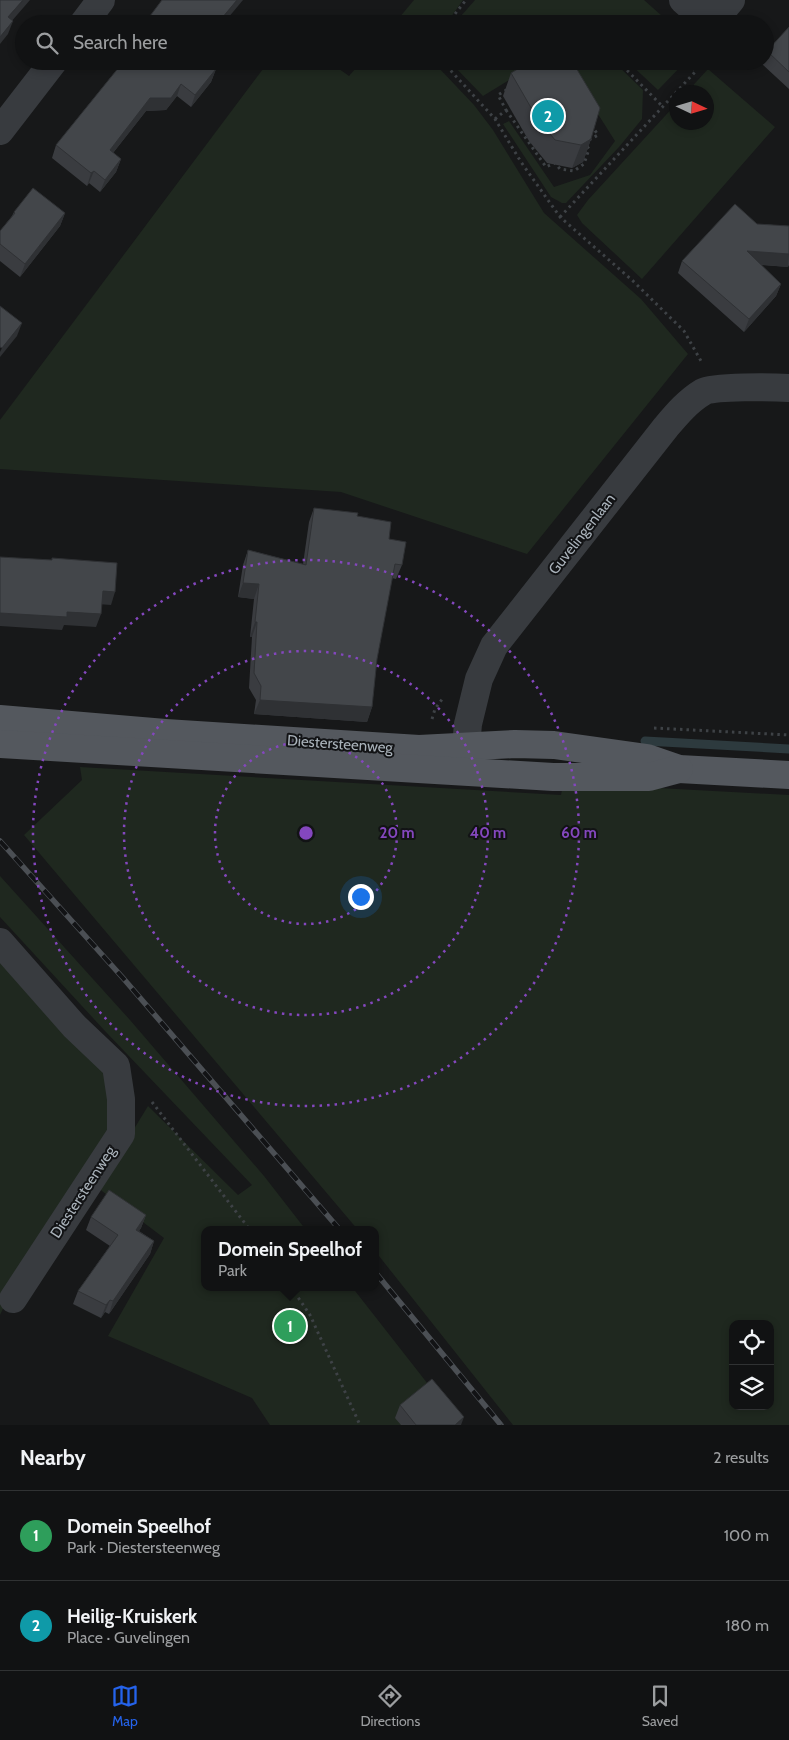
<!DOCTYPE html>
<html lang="en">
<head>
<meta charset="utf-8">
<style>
	body { margin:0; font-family:Cabin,sans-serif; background:#1a1b1c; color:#f1f3f6 }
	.controls { position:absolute; right:15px; bottom:15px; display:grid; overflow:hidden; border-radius:10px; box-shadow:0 2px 8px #0003 }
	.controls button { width:45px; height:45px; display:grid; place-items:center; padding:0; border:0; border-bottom:1px solid #303233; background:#111213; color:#f1f3f6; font:25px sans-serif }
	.compass { position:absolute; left:669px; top:85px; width:45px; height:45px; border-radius:50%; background:#111213; box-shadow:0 2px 8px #0003; rotate:94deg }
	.you { position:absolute; left:360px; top:896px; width:18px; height:18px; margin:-12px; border:4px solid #fff; border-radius:50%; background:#1a73e8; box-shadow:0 0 0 8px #1a73e833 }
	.badge { display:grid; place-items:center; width:32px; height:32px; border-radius:50%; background:#2563eb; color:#fff; font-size:16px; font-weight:700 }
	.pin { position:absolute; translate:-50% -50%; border:2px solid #fff; box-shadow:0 1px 5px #0006 }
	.popup { position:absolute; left:201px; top:1226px; width:178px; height:65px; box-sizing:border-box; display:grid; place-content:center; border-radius:10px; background:#111213; filter:drop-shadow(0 1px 4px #0005); font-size:16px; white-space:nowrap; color:#9c9ea0 }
	.popup b { font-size:19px; color:#f1f3f6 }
	.popup::after { content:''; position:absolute; left:50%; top:100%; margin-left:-10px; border:10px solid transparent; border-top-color:#111213 }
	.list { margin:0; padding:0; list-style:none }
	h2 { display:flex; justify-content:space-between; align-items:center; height:65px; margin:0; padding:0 20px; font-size:21px }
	h2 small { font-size:16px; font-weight:400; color:#9c9ea0 }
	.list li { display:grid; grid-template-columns:32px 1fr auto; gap:15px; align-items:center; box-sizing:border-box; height:90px; padding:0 20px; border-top:1px solid #303233 }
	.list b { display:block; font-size:19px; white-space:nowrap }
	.list p { margin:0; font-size:16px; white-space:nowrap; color:#9c9ea0 }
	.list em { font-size:16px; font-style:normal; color:#9c9ea0 }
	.icon { flex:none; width:28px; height:28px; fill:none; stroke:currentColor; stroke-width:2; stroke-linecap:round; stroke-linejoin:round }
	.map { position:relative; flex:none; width:789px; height:1425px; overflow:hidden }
	.search { position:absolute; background:#111213; box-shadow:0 2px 8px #0003; left:15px; right:15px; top:15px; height:55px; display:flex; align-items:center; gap:12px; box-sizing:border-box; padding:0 18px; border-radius:28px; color:#9c9ea0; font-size:19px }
	.sheet { height:245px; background:#111213 }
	nav { display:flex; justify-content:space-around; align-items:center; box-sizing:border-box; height:70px; border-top:1px solid #303233; background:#111213; font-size:14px; color:#9c9ea0 }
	nav a { display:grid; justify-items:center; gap:2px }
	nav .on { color:#2563eb }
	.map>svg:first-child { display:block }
</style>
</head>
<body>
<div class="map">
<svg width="789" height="1425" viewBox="0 0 789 1425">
	<rect width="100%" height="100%" fill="#171819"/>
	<g fill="#1f281f" fill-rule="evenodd">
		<polygon points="414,0 463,0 446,24 394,24"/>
		<polygon points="475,0 644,0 671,24 454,24"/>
		<polygon points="269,61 328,61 349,76 362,61 435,61 438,67 474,105 493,130 544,213 641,299 688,354 527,554 341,492 0,469 0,420"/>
		<polygon points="449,61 540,61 483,96"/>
		<polygon points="566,61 613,61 643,90 642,119 619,147 566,203 562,203 551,197 503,124 509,121 554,187 590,175 615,141 565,62"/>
		<polygon points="627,61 686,61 658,90"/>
		<polygon points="708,69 775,127 642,279 582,223 577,215 588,200 676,104 676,122 706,122 706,92 687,92"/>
		<path d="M 80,767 L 561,795 L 563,785 L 640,787 L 789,795 L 789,1425 L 513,1425 L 375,1251 L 375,1230 L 358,1230 L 24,835 L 82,780 ZM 733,1324 L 770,1324 L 770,1406 L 733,1406 Z"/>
		<polygon points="0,876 130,1020 264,1176 306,1230 205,1230 205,1287 352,1287 460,1425 270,1425 252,1398 108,1336 164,1238 98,1188 148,1106 238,1195 252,1185 105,1031 0,917"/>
		<polygon points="0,963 134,1093 10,1294 0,1315"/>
	</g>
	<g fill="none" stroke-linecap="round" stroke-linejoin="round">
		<polyline stroke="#2d3a3e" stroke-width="9" points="645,741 789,749"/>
		<g stroke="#3e4246" stroke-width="3" stroke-dasharray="2.5 4" stroke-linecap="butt">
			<polyline points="447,24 466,0"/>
			<polyline points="442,61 495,119 521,162 560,217 633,281 684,331 701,361"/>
			<polyline points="618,61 663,107"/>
			<polyline points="506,110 546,167 555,163 560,169 574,171 584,164 589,149 587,146"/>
			<polyline points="495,119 506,110 498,95 508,89"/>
			<polyline points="589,140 598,135 592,126"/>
			<polyline points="560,217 696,71 687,61"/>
			<polyline points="432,719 435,709 443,698"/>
			<polyline points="654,728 789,735"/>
			<polyline points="152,1102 250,1230"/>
			<polyline points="291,1287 310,1315 360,1425"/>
		</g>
		<g stroke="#383b3f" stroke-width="28">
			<polyline points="683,0 692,8 709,14 726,6 731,0"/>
			<polyline points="83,24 101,0"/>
			<polyline points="0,131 54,61"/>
			<path d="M 464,769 L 468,724 L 479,679 L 494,646 L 666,427 C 677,414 688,401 703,392 C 714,386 773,387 789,388"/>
			<polyline points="0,942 74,1026 116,1066 121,1099 121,1134 13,1299"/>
		</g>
		<g stroke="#54585e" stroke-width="28">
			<polyline points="0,719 165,733 419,749 515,744 554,745 647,758 679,769 789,775"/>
			<polyline points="0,744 553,777 649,777 679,769"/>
		</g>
		<g stroke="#4b4f54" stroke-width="5.5">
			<g id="rail">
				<polyline points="0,841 123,978 340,1230"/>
				<polyline points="375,1272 501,1425"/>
			</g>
		</g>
		<use href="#rail" stroke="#121315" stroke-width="4" stroke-dasharray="11" stroke-linecap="butt"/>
	</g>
	<g fill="#3a3c40">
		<polygon points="789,27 789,89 762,64 763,61 765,61 765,56 767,51"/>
		<polygon points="124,61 216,69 211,82 191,107 177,96 166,110 146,111 113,153 121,159 116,172 100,192 89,183 87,186 52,158 56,145"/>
		<polygon points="511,73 591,139 583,162 572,168 547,163 529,141 503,96"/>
		<polygon points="14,212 65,213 60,226 20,277 0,261 0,231 12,216"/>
		<polygon points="757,224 789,226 789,265 788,267 761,265 781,284 776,296 744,332 678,273 682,261"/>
		<polygon points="314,508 357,516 389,539 402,565 396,579 392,578 377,659 372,707 367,722 254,714 256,700 249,688 252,637 250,637 254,599 238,597 243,565 248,550 303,564 309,522"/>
		<polygon points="146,1215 141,1228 139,1231 154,1241 150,1254 109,1314 105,1312 101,1318 73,1304 78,1291 110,1246 86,1230 91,1217"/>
		<polygon points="400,1405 461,1425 401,1425 395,1418"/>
	</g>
	<g fill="#2f3134">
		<polygon points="23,0 30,0 4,30 8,17"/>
		<polygon points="237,0 243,0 223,24 217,24"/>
		<polygon points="13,21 8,34 0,44 0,37"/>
		<polygon points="216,69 211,82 191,107 195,95"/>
		<polygon points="181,84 177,96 166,110 146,111 105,163 110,150 150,98"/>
		<polygon points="591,139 583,162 572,168 581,145"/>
		<polygon points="121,159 116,172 100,192 105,180"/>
		<polygon points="94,171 89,183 87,186 91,173"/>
		<polygon points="65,213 60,226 20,277 25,264"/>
		<polygon points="747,251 789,254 788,267 742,263"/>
		<polygon points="781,284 776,296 744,332 749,319"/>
		<polygon points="22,323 17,336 0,357 0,352 2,348"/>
		<polygon points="243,583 259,584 254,599 238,597"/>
		<polygon points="103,591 115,592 111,605 98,604"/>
		<polygon points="67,612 101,614 96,627 64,625 62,630 0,626 0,613"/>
		<polygon points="255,622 257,622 252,637 250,637"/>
		<polygon points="260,700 372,707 367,722 254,714"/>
		<polygon points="146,1215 141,1228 131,1243 136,1230"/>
		<polygon points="154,1241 150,1254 109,1314 113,1301"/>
		<polygon points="110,1300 105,1312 101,1318 106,1305"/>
		<polygon points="464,1417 461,1425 455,1425"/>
	</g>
	<g fill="#43464a" stroke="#2f3134">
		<polygon points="0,0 23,0 8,17 13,21 0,37"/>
		<polygon points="162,0 237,0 217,24 144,24"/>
		<polygon points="789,27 789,72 767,51"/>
		<polygon points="124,61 206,61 216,69 195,95 181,84 171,98 150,98 110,150 121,159 105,180 94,171 91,173 56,145"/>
		<polygon points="531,61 572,61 600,108 591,139 581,145 555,140 537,118 511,73"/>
		<polygon points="33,188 65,213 25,264 0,244 0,231 15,213 14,212"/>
		<polygon points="735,204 757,224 789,226 789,254 747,251 781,284 749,319 682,261"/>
		<polygon points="0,306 22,323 2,348 0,347"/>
		<polygon points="314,508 358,513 357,516 391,522 389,539 406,542 402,565 395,564 377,659 372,707 260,700 261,686 254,673 257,622 255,622 259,584 243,583 248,550 306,565"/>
		<polygon points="0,557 52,560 52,558 117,563 115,592 103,591 101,614 67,612 67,617 0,613"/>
		<polygon points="109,1190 146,1215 136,1230 154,1241 113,1301 110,1300 106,1305 78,1291 118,1235 91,1217"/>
		<polygon points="432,1379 464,1417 455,1425 416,1425 400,1405"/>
	</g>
	<g fill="none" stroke="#8447be" stroke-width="2.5" stroke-dasharray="2.5 5">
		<circle cx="306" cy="833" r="91"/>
		<circle cx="306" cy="833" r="182"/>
		<circle cx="306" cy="833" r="273"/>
	</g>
	<g text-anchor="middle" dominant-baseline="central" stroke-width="4" stroke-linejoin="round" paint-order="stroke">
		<g font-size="15" fill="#a9b2ba" stroke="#121315">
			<text transform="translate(582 534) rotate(-52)">Guvelingenlaan</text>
			<text transform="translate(340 744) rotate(4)">Diestersteenweg</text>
			<text transform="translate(83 1192) rotate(-57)">Diestersteenweg</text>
		</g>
	</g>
	<circle cx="306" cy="833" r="8" fill="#8447be" stroke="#121315" stroke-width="2.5"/>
	<g font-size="15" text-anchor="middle" font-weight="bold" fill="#8447be" stroke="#121315" stroke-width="4" stroke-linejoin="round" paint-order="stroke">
		<text x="397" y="838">20 m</text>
		<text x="488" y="838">40 m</text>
		<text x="579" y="838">60 m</text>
	</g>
</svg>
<div class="controls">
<button><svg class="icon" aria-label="locate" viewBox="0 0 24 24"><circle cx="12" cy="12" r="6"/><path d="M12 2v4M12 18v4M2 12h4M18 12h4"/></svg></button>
<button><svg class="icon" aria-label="layers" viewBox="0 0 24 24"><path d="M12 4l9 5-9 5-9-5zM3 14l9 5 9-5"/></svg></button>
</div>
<svg class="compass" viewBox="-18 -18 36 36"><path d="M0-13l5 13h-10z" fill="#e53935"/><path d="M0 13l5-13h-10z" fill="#9c9ea0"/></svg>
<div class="you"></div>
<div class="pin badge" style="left:290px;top:1326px;background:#2e9e5b">1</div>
<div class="popup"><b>Domein Speelhof</b>Park</div>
<div class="pin badge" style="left:548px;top:116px;background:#0f9aa8">2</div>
<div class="search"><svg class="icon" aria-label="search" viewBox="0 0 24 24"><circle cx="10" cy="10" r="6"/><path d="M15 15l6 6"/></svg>Search here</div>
</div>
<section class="sheet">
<h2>Nearby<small>2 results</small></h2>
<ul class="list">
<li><span class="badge" style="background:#2e9e5b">1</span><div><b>Domein Speelhof</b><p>Park · Diestersteenweg</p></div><em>100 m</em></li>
<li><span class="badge" style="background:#0f9aa8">2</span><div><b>Heilig-Kruiskerk</b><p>Place · Guvelingen</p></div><em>180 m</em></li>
</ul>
</section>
<nav>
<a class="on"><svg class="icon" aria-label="map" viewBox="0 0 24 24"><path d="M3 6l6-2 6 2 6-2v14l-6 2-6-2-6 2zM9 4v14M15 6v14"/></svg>Map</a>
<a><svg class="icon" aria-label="directions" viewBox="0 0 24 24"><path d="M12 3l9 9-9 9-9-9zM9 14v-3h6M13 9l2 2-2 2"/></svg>Directions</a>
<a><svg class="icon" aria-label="saved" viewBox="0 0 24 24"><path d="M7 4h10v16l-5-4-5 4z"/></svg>Saved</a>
</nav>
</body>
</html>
